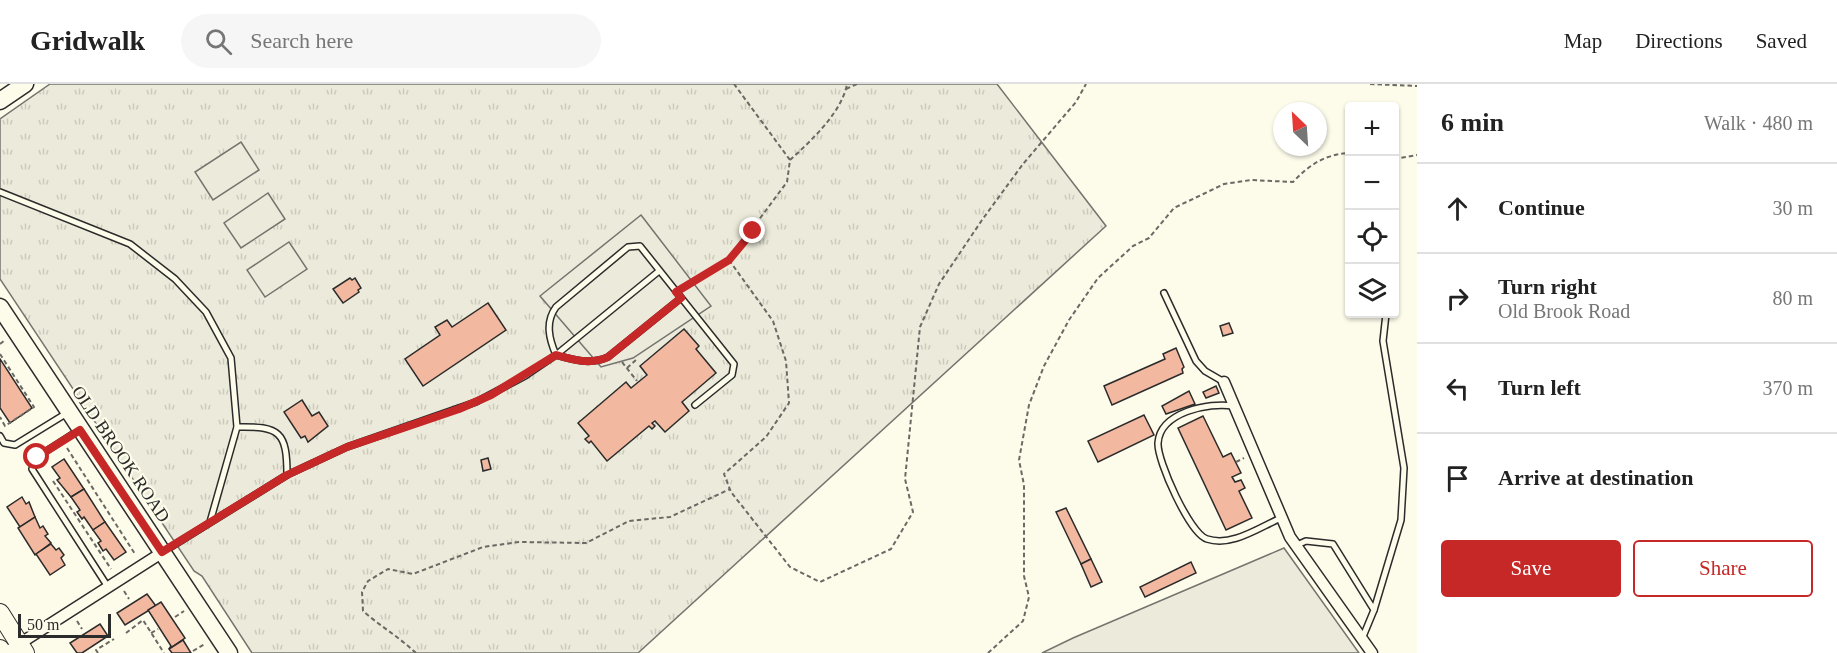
<!DOCTYPE html>
<html lang="en">
<head>
<meta charset="utf-8">
<style>
	body { margin:0; font-family:Georgia,serif; background:#f6f6f6; color:#222 }
	.controls { position:absolute; right:18px; top:18px; display:grid; overflow:hidden; border-radius:6px; box-shadow:0 2px 4px #0004 }
	.controls button { width:54px; height:54px; display:grid; place-items:center; padding:0; border:0; border-bottom:2px solid #e0e0e0; background:#fff; color:#222; font:30px sans-serif }
	.compass { position:absolute; left:1273px; top:18px; width:54px; height:54px; border-radius:50%; background:#fff; box-shadow:0 2px 4px #0004; rotate:335deg }
	.scale { position:absolute; left:18px; bottom:15px; width:93px; box-sizing:border-box; padding-left:6px; border:3px solid #2b2b2b; border-top:0; font-size:16px; line-height:21px; white-space:nowrap; color:#2b2b2b; -webkit-text-stroke:4px #fdfbea; paint-order:stroke }
	.stop { position:absolute; width:18px; height:18px; margin:-14px; border:4px solid #c62828; border-radius:50%; background:#fff }
	.stop.end { background:#c62828; border-color:#fff; box-shadow:0 2px 6px #0008 }
	.list { margin:0; padding:0; list-style:none }
	h2 { display:flex; justify-content:space-between; align-items:center; height:78px; margin:0; padding:0 24px; font-size:26px }
	h2 small { font-size:20px; font-weight:400; color:#767676 }
	.list li { display:grid; grid-template-columns:39px 1fr auto; gap:18px; align-items:center; box-sizing:border-box; height:90px; padding:0 24px; border-top:2px solid #e0e0e0 }
	.list b { display:block; font-size:22px; white-space:nowrap }
	.list p { margin:0; font-size:20px; white-space:nowrap; color:#767676 }
	.list em { font-size:20px; font-style:normal; color:#767676 }
	.actions { display:flex; gap:12px; padding:18px 24px }
	.actions a { flex:1; padding:14px 0; border:2px solid #c62828; border-radius:6px; text-align:center; font-size:21px; color:#c62828 }
	.actions .main { background:#c62828; color:#fff }
	.icon { flex:none; width:33px; height:33px; fill:none; stroke:currentColor; stroke-width:2; stroke-linecap:round; stroke-linejoin:round }
	.map { position:relative; flex:none; width:1417px; height:569px; overflow:hidden }
	header { display:flex; align-items:center; gap:36px; box-sizing:border-box; height:84px; padding:0 30px; background:#fff; border-bottom:2px solid #e0e0e0 }
	header strong { font-size:28px }
	nav { display:flex; gap:33px; margin-inline-start:auto; font-size:21px }
	.search { width:420px; height:54px; background:#f6f6f6; display:flex; align-items:center; gap:15px; box-sizing:border-box; padding:0 21px; border-radius:33px; color:#767676; font-size:22px }
	main { display:flex }
	aside { flex:1; background:#fff }
	.map>svg:first-child { display:block }
</style>
</head>
<body>
<header>
<strong>Gridwalk</strong>
<div class="search"><svg class="icon" aria-label="search" viewBox="0 0 24 24"><circle cx="10" cy="10" r="6"/><path d="M15 15l6 6"/></svg>Search here</div>
<nav><a>Map</a><a>Directions</a><a>Saved</a></nav>
</header>
<main>
<div class="map">
<svg width="1417" height="569" viewBox="0 0 1417 569">
	<defs>
		<pattern id="park-tufts" width="24" height="20" patternUnits="userSpaceOnUse" patternTransform="scale(1.5)"><rect width="24" height="20" fill="#ecebdb"/><path d="M3 7l-1-3M5 7V3M7 7l1-3M15 17l-1-3M17 17v-4M19 17l1-3" fill="none" stroke="#cbcabc"/></pattern>
	</defs>
	<rect width="100%" height="100%" fill="#fdfbea"/>
	<polygon fill="url(#park-tufts)" stroke="#74746e" stroke-width="1.5" points="50,0 997,0 1106,142 638,569 252,569 202,492 194,487 0,195 0,35"/>
	<g fill="#ecebdb" stroke="#74746e" stroke-width="1.5">
		<polygon points="241,58 259,86 213,116 195,88"/>
		<polygon points="268,109 285,135 241,164 224,139"/>
		<polygon points="289,158 307,185 265,213 247,186"/>
		<polygon points="1284,464 1359,569 1042,569 1073,554"/>
	</g>
	<polygon fill="#eceadb" stroke="#74746e" stroke-width="1.5" points="641,131 711,222 633,274 601,283 540,212"/>
	<g fill="#f2b8a0" stroke="#2b2b2b" stroke-width="1.5">
		<polygon points="350,194 352,196 355,194 361,204 358,206 359,208 343,219 333,205"/>
		<polygon points="488,219 506,246 423,302 405,275 440,251 435,243 447,236 452,243"/>
		<polygon points="1229,239 1233,249 1223,252 1220,242"/>
		<polygon points="684,245 699,262 696,265 716,289 682,318 689,327 665,348 655,337 652,339 655,342 652,345 649,342 607,377 591,357 589,359 585,355 589,352 578,339 626,298 631,304 647,291 640,282"/>
		<polygon points="1176,264 1184,283 1182,285 1183,289 1112,321 1104,302 1165,275 1163,270"/>
		<polygon points="0,275 32,324 10,339 0,324"/>
		<polygon points="1216,302 1219,309 1206,314 1203,308"/>
		<polygon points="1189,307 1195,320 1166,330 1162,322"/>
		<polygon points="302,316 312,332 319,328 328,342 308,358 305,352 301,354 284,328"/>
		<polygon points="1144,331 1154,351 1098,378 1088,357"/>
		<polygon points="1203,332 1223,373 1231,369 1241,389 1232,393 1235,398 1241,396 1245,404 1239,407 1252,434 1226,446 1178,344"/>
		<polygon points="488,374 491,385 483,387 481,376"/>
		<polygon points="64,375 84,405 71,413 57,396 60,394 52,383"/>
		<polygon points="84,405 105,438 93,446 84,433 82,435 77,428 80,426 71,413"/>
		<polygon points="22,413 26,420 29,418 35,433 20,443 7,423"/>
		<polygon points="1066,424 1091,475 1081,480 1056,428"/>
		<polygon points="35,433 40,444 43,442 48,450 45,452 51,459 35,471 18,444"/>
		<polygon points="105,438 126,468 114,476 106,465 103,467 98,459 101,457 93,446"/>
		<polygon points="51,460 56,466 59,464 64,471 61,474 65,481 50,491 36,470"/>
		<polygon points="1091,475 1102,498 1091,503 1081,480"/>
		<polygon points="1191,478 1196,489 1145,513 1140,503"/>
		<polygon points="147,510 156,522 125,541 117,529"/>
		<polygon points="161,518 185,554 169,565 171,562 148,526"/>
		<polygon points="100,540 108,552 82,569 77,569 70,559"/>
		<polygon points="183,556 191,569 172,569 169,565"/>
	</g>
	<g fill="none" stroke-linecap="round" stroke-linejoin="round">
		<g stroke="#2b2b2b" stroke-width="8">
			<g id="lane">
				<polyline points="0,108 130,160 175,195 206,228 231,274 237,343 210,438"/>
				<path d="M 659,187 L 556,271 C 549,255 545,238 556,223 L 628,163 L 640,162 L 734,280 L 732,291 L 695,321"/>
				<polyline points="1164,209 1196,277 1205,287 1224,298"/>
				<path d="M 1233,322 C 1209,318 1160,328 1158,359 C 1157,377 1190,450 1207,455 C 1232,463 1258,444 1281,434"/>
				<path d="M 237,343 C 280,342 287,348 287,391"/>
				<polyline points="79,346 37,373 32,385 108,503"/>
				<polyline points="0,352 4,359 15,361 67,329"/>
				<polyline points="1297,461 1306,457 1333,460 1374,526 1362,555"/>
				<path d="M 166,466 L 287,391 L 347,363 L 476,318 L 525,292 L 556,271 C 573,276 591,281 608,273 L 681,214"/>
				<polyline points="1374,526 1401,436 1404,384 1383,257 1386,230"/>
			</g>
		</g>
		<g stroke="#2b2b2b" stroke-width="13">
			<g id="street">
				<polyline points="1224,298 1290,453 1372,569"/>
				<polyline points="5,569 163,468"/>
			</g>
		</g>
		<g stroke="#2b2b2b" stroke-width="19">
			<g id="secondary">
				<polyline points="0,17 25,0"/>
				<polyline points="0,223 229,569"/>
			</g>
		</g>
		<g stroke="#2b2b2b" stroke-width="20">
			<g id="primary">
				<polyline points="0,529 25,569"/>
				<polyline points="0,565 2,569"/>
			</g>
		</g>
		<g stroke="#6a6964" stroke-width="2" stroke-dasharray="4.5 3" stroke-linecap="butt">
			<polyline points="1370,0 1417,2"/>
			<polyline points="846,5 857,0"/>
			<polyline points="1394,75 1417,71"/>
			<path d="M 790,76 C 811,57 842,28 847,0"/>
			<polyline points="729,176 773,237 786,277 789,319 766,353 724,390 731,408 790,483 820,498 891,465 913,428 905,395 920,243 939,200 982,136 1023,80 1076,18 1086,0"/>
			<polyline points="684,204 729,176 787,98 790,76 734,0"/>
			<polyline points="0,260 5,256"/>
			<polyline points="0,270 34,323 5,342 0,333"/>
			<polyline points="622,278 637,297"/>
			<polyline points="627,284 638,274"/>
			<polyline points="67,364 135,470"/>
			<polyline points="1236,378 1244,374"/>
			<polyline points="53,397 111,485"/>
			<polyline points="124,507 129,515"/>
			<polyline points="175,533 184,527"/>
			<polyline points="77,537 82,545"/>
			<polyline points="126,549 143,536 164,569"/>
			<polyline points="151,549 158,545"/>
			<polyline points="193,567 205,560"/>
			<polyline points="98,569 96,566 114,555"/>
			<path d="M 416,569 C 399,553 380,542 363,527 L 362,508 L 368,497 L 388,485 L 413,490 L 483,463 L 519,458 L 586,459 L 629,437 L 670,433 L 730,405"/>
			<path d="M 988,569 L 1023,537 L 1029,513 L 1024,492 L 1024,401 L 1019,376 L 1029,321 L 1044,282 L 1069,236 L 1098,194 L 1133,162 L 1149,154 L 1174,124 L 1224,100 L 1251,96 L 1293,98 C 1309,81 1325,70 1350,69"/>
		</g>
		<use href="#lane" stroke="#fdfbea" stroke-width="5"/>
		<use href="#street" stroke="#fdfbea" stroke-width="10"/>
		<use href="#secondary" stroke="#fdfbea" stroke-width="16"/>
		<use href="#primary" stroke="#fdfbea" stroke-width="18"/>
	</g>
	<g fill="none" stroke-linecap="round" stroke-linejoin="round">
		<path stroke="#c62828" stroke-width="8" d="M 37,373 L 80,346 L 162,468 L 287,391 L 347,363 L 459,325 L 491,311 L 556,271 C 573,276 591,281 608,273 L 681,214 L 676,208 L 729,176 L 753,147"/>
	</g>
	<g text-anchor="middle" dominant-baseline="central" stroke-width="4.5" stroke-linejoin="round" paint-order="stroke">
		<g font-size="18" fill="#2b2b2b" stroke="#fdfbea">
			<text transform="translate(121 370) rotate(56)">OLD BROOK ROAD</text>
		</g>
	</g>
</svg>
<div class="controls">
<button>+</button>
<button>−</button>
<button><svg class="icon" aria-label="locate" viewBox="0 0 24 24"><circle cx="12" cy="12" r="6"/><path d="M12 2v4M12 18v4M2 12h4M18 12h4"/></svg></button>
<button><svg class="icon" aria-label="layers" viewBox="0 0 24 24"><path d="M12 4l9 5-9 5-9-5zM3 14l9 5 9-5"/></svg></button>
</div>
<svg class="compass" viewBox="-18 -18 36 36"><path d="M0-13l5 13h-10z" fill="#e53935"/><path d="M0 13l5-13h-10z" fill="#767676"/></svg>
<div class="scale">50 m</div>
<div class="stop" style="left:37px;top:373px"></div>
<div class="stop end" style="left:753px;top:147px"></div>
</div>
<aside>
<h2>6 min<small>Walk · 480 m</small></h2>
<ul class="list">
<li><svg class="icon" aria-label="ahead" viewBox="0 0 24 24"><path d="M12 20V5M6 11l6-6 6 6"/></svg><div><b>Continue</b></div><em>30 m</em></li>
<li><svg class="icon" aria-label="right" viewBox="0 0 24 24"><path d="M7 20v-9h11M14 6l5 5-5 5"/></svg><div><b>Turn right</b><p>Old Brook Road</p></div><em>80 m</em></li>
<li><svg class="icon" aria-label="left" viewBox="0 0 24 24"><path d="M17 20v-9H6M10 6l-5 5 5 5"/></svg><div><b>Turn left</b></div><em>370 m</em></li>
<li><svg class="icon" aria-label="arrive" viewBox="0 0 24 24"><path d="M6 21V4h12l-3 4 3 4H6"/></svg><div><b>Arrive at destination</b></div></li>
</ul>
<div class="actions"><a class="main">Save</a><a>Share</a></div>
</aside>
</main>
</body>
</html>
